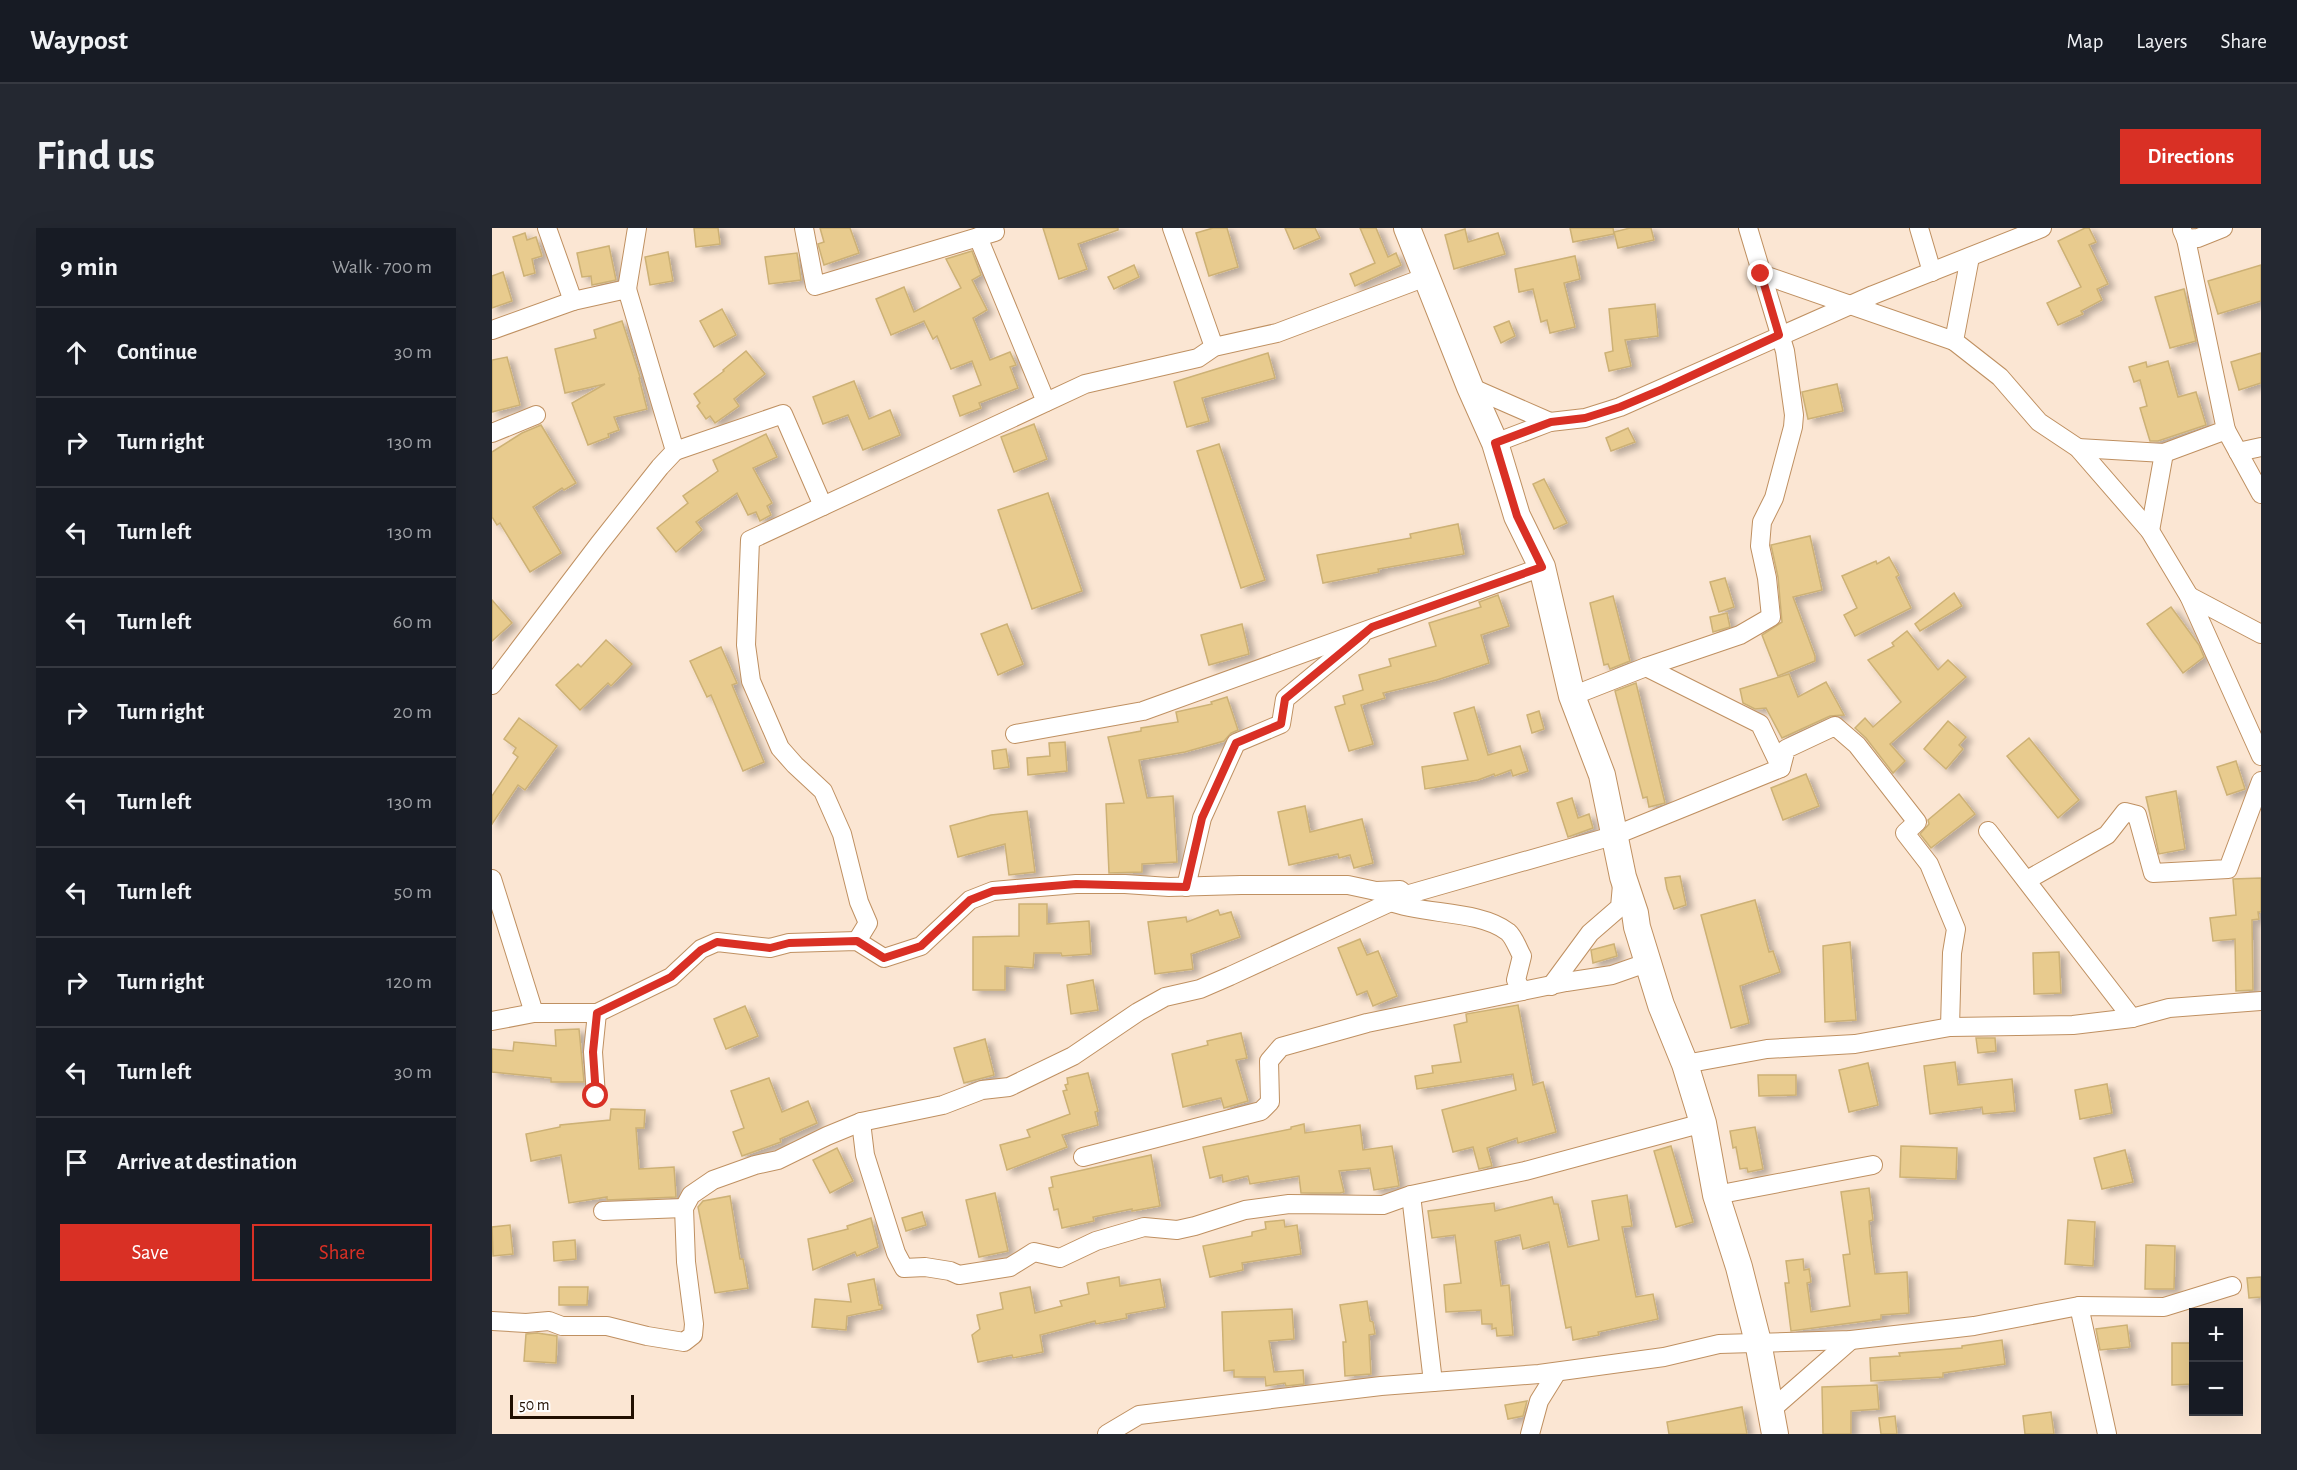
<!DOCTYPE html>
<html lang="en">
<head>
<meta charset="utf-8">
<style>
	body { margin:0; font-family:"Alegreya Sans",sans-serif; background:#242831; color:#f1f3f6 }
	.controls { position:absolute; right:18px; bottom:18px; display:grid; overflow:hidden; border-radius:0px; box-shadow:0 6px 24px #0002 }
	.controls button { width:54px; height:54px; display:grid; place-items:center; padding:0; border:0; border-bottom:2px solid #363941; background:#171b24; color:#f1f3f6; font:30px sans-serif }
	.scale { position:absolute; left:18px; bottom:15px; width:124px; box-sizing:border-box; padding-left:6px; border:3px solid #210f00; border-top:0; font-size:16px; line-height:21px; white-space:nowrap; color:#210f00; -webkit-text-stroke:4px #fff; paint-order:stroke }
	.stop { position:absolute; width:18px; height:18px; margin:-14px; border:4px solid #d93025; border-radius:50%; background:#fff }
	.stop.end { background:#d93025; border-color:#fff; box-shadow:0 2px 6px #0008 }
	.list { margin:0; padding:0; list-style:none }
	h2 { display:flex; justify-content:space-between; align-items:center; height:78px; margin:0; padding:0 24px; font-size:26px }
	h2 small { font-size:20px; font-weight:400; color:#9ea1a6 }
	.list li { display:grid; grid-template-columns:39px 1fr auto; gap:18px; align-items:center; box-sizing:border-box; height:90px; padding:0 24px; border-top:2px solid #363941 }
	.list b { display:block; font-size:22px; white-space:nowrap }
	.list em { font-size:20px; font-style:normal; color:#9ea1a6 }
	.actions { display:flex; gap:12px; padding:18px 24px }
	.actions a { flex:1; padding:14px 0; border:2px solid #d93025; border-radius:0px; text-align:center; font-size:21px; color:#d93025 }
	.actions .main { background:#d93025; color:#fff }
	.icon { flex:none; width:33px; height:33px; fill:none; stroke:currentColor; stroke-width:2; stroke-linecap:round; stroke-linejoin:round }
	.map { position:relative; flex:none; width:1769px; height:1206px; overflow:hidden; border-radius:0px }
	header { display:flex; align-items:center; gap:36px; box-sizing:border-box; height:84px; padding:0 30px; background:#171b24; border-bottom:2px solid #363941 }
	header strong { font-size:28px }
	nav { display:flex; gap:33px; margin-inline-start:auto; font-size:21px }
	.intro { display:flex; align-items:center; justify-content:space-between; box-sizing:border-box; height:144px; padding:0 36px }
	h1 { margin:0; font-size:42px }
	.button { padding:15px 27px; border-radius:0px; background:#d93025; color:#fff; font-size:21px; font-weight:700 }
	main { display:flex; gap:36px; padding:0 36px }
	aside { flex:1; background:#171b24; border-radius:0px; box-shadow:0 6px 24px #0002 }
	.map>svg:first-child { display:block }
</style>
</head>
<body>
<header>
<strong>Waypost</strong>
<nav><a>Map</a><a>Layers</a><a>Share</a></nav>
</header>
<div class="intro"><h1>Find us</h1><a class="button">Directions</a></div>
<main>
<aside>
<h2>9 min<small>Walk · 700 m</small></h2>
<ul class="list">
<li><svg class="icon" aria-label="ahead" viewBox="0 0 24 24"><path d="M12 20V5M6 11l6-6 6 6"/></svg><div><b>Continue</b></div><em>30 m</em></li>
<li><svg class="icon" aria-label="right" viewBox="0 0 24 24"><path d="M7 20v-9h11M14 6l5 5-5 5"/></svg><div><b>Turn right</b></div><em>130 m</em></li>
<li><svg class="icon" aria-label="left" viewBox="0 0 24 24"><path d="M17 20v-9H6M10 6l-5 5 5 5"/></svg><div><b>Turn left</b></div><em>130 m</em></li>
<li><svg class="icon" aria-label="left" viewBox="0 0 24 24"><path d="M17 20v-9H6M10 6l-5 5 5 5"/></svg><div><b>Turn left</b></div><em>60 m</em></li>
<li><svg class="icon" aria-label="right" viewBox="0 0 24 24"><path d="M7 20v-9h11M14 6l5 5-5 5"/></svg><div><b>Turn right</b></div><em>20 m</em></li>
<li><svg class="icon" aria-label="left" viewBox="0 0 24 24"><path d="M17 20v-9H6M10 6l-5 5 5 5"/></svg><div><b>Turn left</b></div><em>130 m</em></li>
<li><svg class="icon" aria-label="left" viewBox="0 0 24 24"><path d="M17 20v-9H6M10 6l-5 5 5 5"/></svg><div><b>Turn left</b></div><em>50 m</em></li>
<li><svg class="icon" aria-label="right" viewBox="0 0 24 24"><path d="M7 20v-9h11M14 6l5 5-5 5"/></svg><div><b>Turn right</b></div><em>120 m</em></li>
<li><svg class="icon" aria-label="left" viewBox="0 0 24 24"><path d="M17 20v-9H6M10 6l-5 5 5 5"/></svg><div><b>Turn left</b></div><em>30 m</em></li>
<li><svg class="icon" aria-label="arrive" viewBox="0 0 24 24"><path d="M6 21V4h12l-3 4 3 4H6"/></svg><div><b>Arrive at destination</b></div></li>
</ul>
<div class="actions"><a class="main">Save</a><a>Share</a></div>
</aside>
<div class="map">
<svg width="1769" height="1206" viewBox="0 0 1769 1206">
	<defs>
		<filter id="shadow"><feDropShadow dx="6" dy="4" stdDeviation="3" flood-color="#0004"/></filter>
	</defs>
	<rect width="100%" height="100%" fill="#fbe6d3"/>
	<g fill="#e8cb8e" stroke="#cdb175" stroke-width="1.5" filter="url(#shadow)">
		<polygon points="202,0 226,0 228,16 204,19"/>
		<polygon points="328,0 358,0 367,25 332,37 326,16 332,14"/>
		<polygon points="551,0 626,0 626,2 586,16 595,41 567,51"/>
		<polygon points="721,0 735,0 746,39 717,48 704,5"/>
		<polygon points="793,0 823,0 828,10 802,21"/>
		<polygon points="868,0 884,0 896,29 904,25 909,37 863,58 858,46 883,35"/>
		<polygon points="1078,0 1121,0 1122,6 1081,14"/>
		<polygon points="1138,0 1159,0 1162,12 1126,20 1122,4"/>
		<polygon points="1593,0 1597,0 1604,14 1597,17 1616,56 1605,61 1610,72 1589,83 1591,86 1566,97 1555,75 1589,59 1566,13"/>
		<polygon points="973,1 976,14 1006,5 1013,26 962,41 953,7"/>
		<polygon points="33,5 35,12 44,9 50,28 40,31 43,45 32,48 21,9"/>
		<polygon points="117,18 124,52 100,57 99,48 90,49 85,25"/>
		<polygon points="480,23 489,47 480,52 495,82 481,90 498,132 518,124 524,137 518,139 526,160 487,175 489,180 468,188 461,168 489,157 480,133 459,141 445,108 441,111 432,93 399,107 384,71 412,59 422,84 469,60 454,31"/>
		<polygon points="176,24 181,53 158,57 153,29"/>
		<polygon points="305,25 309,52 277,56 273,29"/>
		<polygon points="1083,28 1088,51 1072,55 1083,99 1058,105 1055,92 1049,94 1041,61 1027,64 1023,41"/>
		<polygon points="642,37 647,49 622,61 616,49"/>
		<polygon points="1769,37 1769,73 1726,86 1716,53"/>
		<polygon points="11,44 20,73 0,80 0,48"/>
		<polygon points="1692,61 1704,113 1678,120 1663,69"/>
		<polygon points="1163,76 1166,108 1133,112 1139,138 1117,143 1113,125 1121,123 1117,81"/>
		<polygon points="230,81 244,107 222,119 208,93"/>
		<polygon points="130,93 148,149 147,150 155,181 122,189 127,202 116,206 117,209 96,217 80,175 113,156 73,165 63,121 104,110 102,102"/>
		<polygon points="1017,93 1023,108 1009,115 1002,99"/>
		<polygon points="254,123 273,146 242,171 247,178 223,195 218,188 214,191 205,178 208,175 202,166 232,143 231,142"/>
		<polygon points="776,125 783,150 710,170 717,193 695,199 682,154"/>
		<polygon points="1769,125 1769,155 1747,162 1739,134"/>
		<polygon points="15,129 28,177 0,184 0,132"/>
		<polygon points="1676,133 1686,169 1704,164 1714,197 1666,213 1658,213 1648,180 1655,178 1648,152 1642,154 1637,139 1654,134 1655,139"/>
		<polygon points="362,153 377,191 398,182 408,207 371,222 356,187 331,196 321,169"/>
		<polygon points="1345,156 1351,183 1316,191 1310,164"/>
		<polygon points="542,196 555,231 522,244 509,209"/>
		<polygon points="49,197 84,255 72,262 70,260 41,279 69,325 38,344 8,295 5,297 0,289 0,224 30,205"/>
		<polygon points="1136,200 1143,214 1119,223 1114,210"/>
		<polygon points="274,206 285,229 261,240 280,275 275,278 279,287 268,293 264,284 256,287 245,265 204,294 210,302 184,324 165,300 196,275 191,268 226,243 221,232"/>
		<polygon points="727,216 773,352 749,360 705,223"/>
		<polygon points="1052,251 1075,295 1062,301 1041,256"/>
		<polygon points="556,265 590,363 540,381 506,282"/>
		<polygon points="966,296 972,326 886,341 887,344 831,355 825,327 919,310 918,306"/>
		<polygon points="1318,308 1330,362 1301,369 1323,428 1323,433 1286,448 1270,407 1290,394 1286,349 1279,317"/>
		<polygon points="1397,329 1407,347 1404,349 1419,380 1363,408 1352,387 1365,380 1350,348 1384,333 1385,336"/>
		<polygon points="1233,350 1242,379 1227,384 1218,354"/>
		<polygon points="1462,365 1470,378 1428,403 1423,396"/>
		<polygon points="1006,367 1017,398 989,407 997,435 945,452 891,465 893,470 869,477 881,516 857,523 843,479 853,476 851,468 871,462 867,447 899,438 897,431 944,418 937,395 989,379 987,374"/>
		<polygon points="1121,368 1138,433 1118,441 1116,436 1112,437 1098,375"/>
		<polygon points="0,372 20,395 0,413"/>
		<polygon points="1679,379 1707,417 1712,429 1691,445 1655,396"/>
		<polygon points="1235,385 1238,399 1221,404 1218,389"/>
		<polygon points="515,396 531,436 506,447 489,406"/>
		<polygon points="750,396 757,426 717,437 709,407"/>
		<polygon points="1415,403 1446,442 1456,432 1474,449 1398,516 1413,533 1401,545 1374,510 1363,500 1373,490 1381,499 1409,474 1376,432 1402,418 1400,415"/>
		<polygon points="114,412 140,436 119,458 116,455 88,482 64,457 86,436 89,439"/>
		<polygon points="229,419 245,455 240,457 272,534 251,543 219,467 215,469 198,433"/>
		<polygon points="1297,446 1306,469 1334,454 1352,487 1338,488 1290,510 1274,480 1263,481 1251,475 1248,461"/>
		<polygon points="1144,455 1173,575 1157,579 1155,569 1151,570 1123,463"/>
		<polygon points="735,469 746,502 739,505 732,513 693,524 647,532 655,570 681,568 685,634 650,636 650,644 617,645 614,576 632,575 616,509 649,503 649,500 686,494 684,484 720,476 719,474"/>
		<polygon points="982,479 996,527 1028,518 1036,543 1021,548 1019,542 1003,548 1002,546 986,552 933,561 930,539 976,532 962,485"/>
		<polygon points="1047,483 1052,501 1040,505 1035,487"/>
		<polygon points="27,490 65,518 33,562 26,557 0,596 0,568 26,529 21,525 24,520 12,511"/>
		<polygon points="1456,493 1474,509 1467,517 1471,521 1454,541 1432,521"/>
		<polygon points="1537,510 1587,572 1566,590 1515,528"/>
		<polygon points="573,514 575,543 536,547 535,530 558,528 557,515"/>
		<polygon points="514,521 517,539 502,541 500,523"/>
		<polygon points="1744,533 1753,561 1735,567 1725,539"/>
		<polygon points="1314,546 1327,578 1291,592 1279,560"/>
		<polygon points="1684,563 1693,621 1667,626 1654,569"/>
		<polygon points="1467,566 1483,586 1439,620 1428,606 1437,596 1436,592"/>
		<polygon points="1080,570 1086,590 1097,586 1101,600 1076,609 1065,575"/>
		<polygon points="813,578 818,604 870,591 881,635 862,640 858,627 847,630 846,626 797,637 786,584"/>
		<polygon points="535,583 543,644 517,647 513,616 466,629 458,598 499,587"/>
		<polygon points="1188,648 1194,677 1182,681 1175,661 1173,650"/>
		<polygon points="1769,650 1769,684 1766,684 1767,691 1760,692 1761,762 1744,763 1743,711 1721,713 1718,690 1744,687 1741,651"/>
		<polygon points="1263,672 1277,724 1281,723 1288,744 1248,758 1257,795 1239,800 1209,687"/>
		<polygon points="527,676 555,676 555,696 597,693 599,726 570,728 569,725 542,725 541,740 513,738 513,762 481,762 481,709 527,708"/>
		<polygon points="726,682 728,687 739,684 748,709 699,726 701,741 663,746 656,694 694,689 695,694"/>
		<polygon points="868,711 875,727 886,723 905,768 881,778 875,763 865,767 846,720"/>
		<polygon points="1358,714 1364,792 1333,794 1331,718"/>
		<polygon points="1122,716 1125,728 1101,735 1099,722"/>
		<polygon points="1567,724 1569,765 1542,766 1541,725"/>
		<polygon points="601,752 606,782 579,786 575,757"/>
		<polygon points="1026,777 1041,857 1051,854 1064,904 1026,915 1025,910 995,920 1000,938 987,941 981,919 961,924 950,882 1024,862 1021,846 925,861 923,848 941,845 940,838 969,834 962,797 975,794 974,786"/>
		<polygon points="253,778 266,808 234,821 222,791"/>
		<polygon points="87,801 92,854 59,854 59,850 0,844 0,821 21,823 22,814 64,818 63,802"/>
		<polygon points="749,805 755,830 744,832 756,873 732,880 729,870 691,879 680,826 716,817 715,813"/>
		<polygon points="1484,810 1503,810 1504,823 1486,825"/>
		<polygon points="493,811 502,847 472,855 462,820"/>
		<polygon points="1463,834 1466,857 1520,851 1523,883 1491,886 1490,879 1438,886 1432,838"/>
		<polygon points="1376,835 1386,877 1357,884 1347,842"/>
		<polygon points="596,845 606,883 603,884 606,897 570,907 575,919 515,942 508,917 538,909 535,902 578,886 571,863 575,862 573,857 576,856 575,850"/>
		<polygon points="1266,847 1304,847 1304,867 1267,868"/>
		<polygon points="277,850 290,884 316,873 325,895 288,911 289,914 250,928 241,904 252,900 239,863"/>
		<polygon points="1615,856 1620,885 1588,891 1583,862"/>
		<polygon points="119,881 153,882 152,900 144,900 147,941 182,939 184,969 115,972 115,969 77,975 69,927 39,933 34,906 68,899 68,897 118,892"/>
		<polygon points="812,896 813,905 868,897 871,922 900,918 907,958 882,962 878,940 847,943 852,964 848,965 809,965 807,948 758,956 756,948 731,954 730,947 718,950 711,919 799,901 799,899"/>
		<polygon points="1263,899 1271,941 1256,944 1255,940 1248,941 1244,919 1241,920 1238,903"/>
		<polygon points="1179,918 1201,994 1184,999 1162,923"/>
		<polygon points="1409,918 1465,920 1464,951 1408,949"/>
		<polygon points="345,920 361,953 338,965 321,932"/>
		<polygon points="1633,922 1641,954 1610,961 1602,930"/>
		<polygon points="659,927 668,978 640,983 640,981 601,989 602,993 570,1000 566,981 562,982 557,960 561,959 559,949"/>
		<polygon points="1377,960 1381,992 1377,993 1378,1007 1383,1046 1415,1044 1417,1085 1389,1087 1389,1091 1299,1103 1293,1055 1297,1055 1294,1033 1311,1031 1312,1042 1317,1041 1319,1054 1315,1055 1319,1084 1358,1078 1351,1027 1358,1026 1349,964"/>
		<polygon points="503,965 516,1023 487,1029 474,972"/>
		<polygon points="1135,967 1140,998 1130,999 1144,1069 1161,1066 1166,1091 1106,1104 1107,1107 1081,1112 1079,1099 1074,1100 1057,1014 1031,1021 1028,1007 1003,1013 1009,1058 1017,1057 1021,1107 1005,1108 1004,1100 1000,1101 1000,1096 990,1096 989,1082 954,1084 952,1057 969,1055 963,1007 940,1010 936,983 1002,975 1003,983 1060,969 1062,976 1066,976 1076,1019 1107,1012 1100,973"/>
		<polygon points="238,968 248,1031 251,1031 256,1060 223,1065 206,979 211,973"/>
		<polygon points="430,984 434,997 414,1003 410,990"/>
		<polygon points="379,990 386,1019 365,1028 363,1024 321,1042 316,1011 356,1001 355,998"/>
		<polygon points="792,992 793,999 805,997 809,1026 750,1035 751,1042 718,1049 711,1018 760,1008 760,1004 774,1001 773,994"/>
		<polygon points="1576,992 1603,994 1601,1038 1573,1036"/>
		<polygon points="18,997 21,1026 1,1028 0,999"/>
		<polygon points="83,1012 84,1031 62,1033 61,1014"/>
		<polygon points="1654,1017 1683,1018 1682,1061 1653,1061"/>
		<polygon points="627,1049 628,1058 668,1051 673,1079 634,1086 635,1090 604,1096 603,1093 548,1107 551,1124 521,1130 520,1127 486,1134 480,1107 488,1101 485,1087 511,1081 508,1065 538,1059 543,1085 570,1078 568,1073 597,1066 595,1055"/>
		<polygon points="1769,1049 1769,1069 1757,1070 1755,1050"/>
		<polygon points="382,1051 387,1077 390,1077 390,1081 355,1088 354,1102 320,1099 323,1071 359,1074 356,1056"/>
		<polygon points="67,1059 96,1059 95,1077 67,1077"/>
		<polygon points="875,1073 878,1093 881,1094 883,1106 877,1107 879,1146 853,1148 851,1114 854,1114 848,1077"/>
		<polygon points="800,1081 802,1111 777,1113 782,1144 811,1142 812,1156 794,1158 793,1155 774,1158 773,1149 742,1149 742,1142 732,1143 730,1084"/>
		<polygon points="1635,1097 1638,1119 1608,1122 1604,1101"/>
		<polygon points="45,1105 65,1108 64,1135 32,1133 34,1106"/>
		<polygon points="1510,1112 1513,1136 1451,1145 1451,1149 1379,1153 1378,1130 1408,1128 1407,1125 1470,1120 1470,1118"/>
		<polygon points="1680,1115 1701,1115 1701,1156 1680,1157"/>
		<polygon points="1385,1157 1387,1181 1359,1183 1359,1206 1331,1206 1330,1159"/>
		<polygon points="1035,1173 1031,1188 1016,1191 1013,1177"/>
		<polygon points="1250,1179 1255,1206 1177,1206 1175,1194"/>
		<polygon points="1559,1184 1562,1206 1533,1206 1531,1188"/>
		<polygon points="1403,1188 1405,1206 1389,1206 1387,1190"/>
	</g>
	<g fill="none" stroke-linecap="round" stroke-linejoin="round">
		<g stroke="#bf9061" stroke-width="20">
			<g id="street">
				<polyline points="55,0 81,73"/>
				<polyline points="312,0 323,58 503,4 502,0"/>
				<polyline points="680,0 722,119"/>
				<polyline points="1427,0 1440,44"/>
				<polyline points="1690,2 1694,11 1706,10 1731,0"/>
				<polyline points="486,9 554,174"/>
				<polyline points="1478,29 1462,113 1508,149 1547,194 1586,220 1658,303 1697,368 1769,528"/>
				<polyline points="1269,46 1462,113"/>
				<polyline points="135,61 145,0"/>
				<polyline points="0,102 81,73 135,61 183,223 168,239 107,316 0,457"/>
				<polyline points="978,159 1058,194"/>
				<polyline points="1734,202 1769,266"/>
				<polyline points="0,205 44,187"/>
				<polyline points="1003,215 1058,194 1093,190 1128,179 1381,67 1550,0"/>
				<polyline points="1586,220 1672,225 1734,202 1694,11"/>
				<polyline points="183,223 291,186 331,278"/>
				<polyline points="1746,224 1769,219"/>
				<polyline points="1658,303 1672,225"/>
				<polyline points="1697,368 1769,406"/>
				<polyline points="1154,439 1268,496 1289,540"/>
				<polyline points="1080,468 1154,439 1248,407 1279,389 1275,350 1268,318 1270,294 1282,270 1301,199 1302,187 1293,123 1256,0"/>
				<polyline points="523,506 651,483 1050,339"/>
				<polyline points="1496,603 1640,790"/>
				<polyline points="0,651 42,785 105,785 179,749 209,721 225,714 278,720 297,715 365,713 392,730 429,718 478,672 501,663 584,656 633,656 677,659 749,657 856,657 884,663 908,662 914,667 1124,607 1289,540 1294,521 1343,498 1365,517 1425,594 1413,605 1437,636 1464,701 1460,725 1458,799"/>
				<polyline points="1535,652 1615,607 1633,584 1645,587 1661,645 1736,641 1769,553"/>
				<polyline points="694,659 710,590 744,515 789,496 793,471 869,408"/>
				<path d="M 899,674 C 932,687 988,682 1016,704 C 1022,709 1026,721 1030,728 L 1024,752 L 1030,763"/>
				<polyline points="365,713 376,695 367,674 350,606 331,563 303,537 288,520 259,453 254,417 258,312 593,156 706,130 722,119 785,105 934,49"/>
				<polyline points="1059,758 1098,705 1128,679 1130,657"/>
				<polyline points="0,793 42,785"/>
				<polyline points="1193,836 1275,821 1363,816 1458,799 1581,797 1640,790 1677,780 1769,773"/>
				<polyline points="104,868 101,824 105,785"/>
				<polyline points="369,894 373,927 404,1025 412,1040 433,1039 458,1043 467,1047 518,1039 542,1024 568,1030 604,1013 652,999 685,1002 703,998 753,982 797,976 891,977 919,967 1033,943 1211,895"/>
				<polyline points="591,929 769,883 778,874 777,833 789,819 875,795 1074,754 1120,747 1157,734"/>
				<polyline points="919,967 941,1154"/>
				<polyline points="1224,967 1381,937"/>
				<polyline points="111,983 192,980"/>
				<polyline points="1587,1078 1615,1206"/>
				<polyline points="0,1093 34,1095 57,1093 70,1098 115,1098 155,1108 192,1114 201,1107 202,1096 194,1034 192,980 199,967 221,952 263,937 286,932 335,908 369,894 451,877 490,862 517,859 581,828 646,784 673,769 708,761 738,748 914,667"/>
				<polyline points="1279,1182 1359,1112"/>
				<polyline points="615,1206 647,1187 889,1158 1047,1146 1172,1129 1227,1116 1359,1112 1482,1098 1587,1078 1672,1079 1740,1058"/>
				<polyline points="1038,1206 1047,1173 1065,1144"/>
			</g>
		</g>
		<g stroke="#bf9061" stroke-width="28">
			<polyline id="secondary" points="915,0 978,159 1003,215 1025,288 1050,339 1080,468 1110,547 1131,649 1143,685 1145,699 1169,777 1193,836 1211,895 1224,967 1247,1039 1266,1114 1283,1206"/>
		</g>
		<use href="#street" stroke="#fff" stroke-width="18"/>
		<use href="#secondary" stroke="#fff" stroke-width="26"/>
	</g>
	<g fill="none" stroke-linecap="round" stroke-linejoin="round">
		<polyline stroke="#d93025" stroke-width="8" points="104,868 101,824 105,785 179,749 209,722 225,714 278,720 297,715 365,713 392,730 429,718 478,672 501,663 584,656 694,659 710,590 744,515 789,496 793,471 880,399 1050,339 1025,288 1003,215 1059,194 1093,190 1128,179 1171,161 1287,107 1269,46"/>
	</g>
</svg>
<div class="controls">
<button>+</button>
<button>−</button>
</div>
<div class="scale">50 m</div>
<div class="stop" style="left:104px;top:868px"></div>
<div class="stop end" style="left:1269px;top:46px"></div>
</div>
</main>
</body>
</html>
